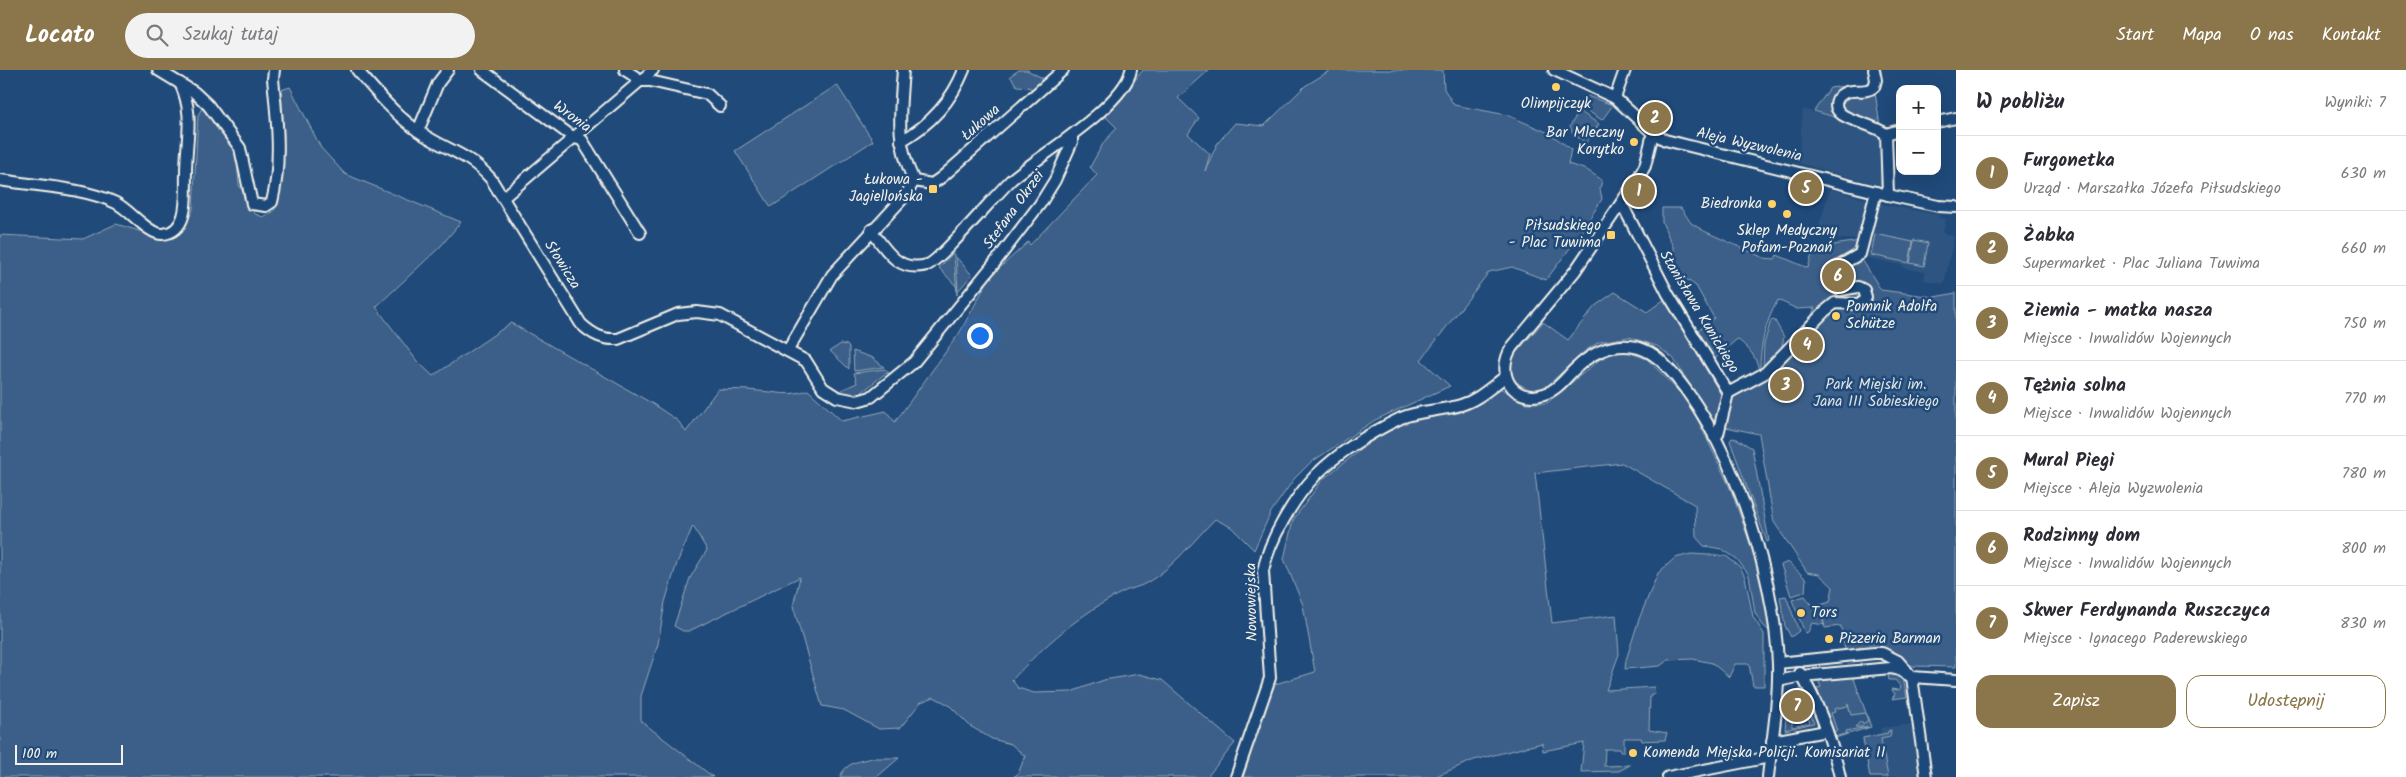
<!DOCTYPE html>
<html lang="pl">
<head>
<meta charset="utf-8">
<style>
	body { margin:0; font-family:Kalam,sans-serif; background:#f2f2f3; color:#2b2b33 }
	.controls { position:absolute; right:15px; top:15px; display:grid; overflow:hidden; border-radius:10px; box-shadow:0 5px 20px #0002 }
	.controls button { width:45px; height:45px; display:grid; place-items:center; padding:0; border:0; border-bottom:1px solid #e1e1e2; background:#fff; color:#2b2b33; font:25px sans-serif }
	.scale { position:absolute; left:15px; bottom:12px; width:108px; box-sizing:border-box; padding-left:5px; border:2px solid #f4f1e8; border-top:0; font-size:14px; line-height:18px; white-space:nowrap; color:#f4f1e8; -webkit-text-stroke:4px #1f4a7a; paint-order:stroke }
	.you { position:absolute; left:979px; top:265px; width:18px; height:18px; margin:-12px; border:4px solid #fff; border-radius:50%; background:#1a73e8; box-shadow:0 0 0 8px #1a73e833 }
	.badge { display:grid; place-items:center; width:32px; height:32px; border-radius:50%; background:#8a764a; color:#fff; font-size:16px; font-weight:700 }
	.pin { position:absolute; translate:-50% -50%; border:2px solid #fff; box-shadow:0 1px 5px #0006 }
	.list { margin:0; padding:0; list-style:none }
	h2 { display:flex; justify-content:space-between; align-items:center; height:65px; margin:0; padding:0 20px; font-size:21px }
	h2 small { font-size:16px; font-weight:400; color:#7c7c81 }
	.list li { display:grid; grid-template-columns:32px 1fr auto; gap:15px; align-items:center; box-sizing:border-box; height:75px; padding:0 20px; border-top:1px solid #e1e1e2 }
	.list b { display:block; font-size:19px; white-space:nowrap }
	.list p { margin:0; font-size:16px; white-space:nowrap; color:#7c7c81 }
	.list em { font-size:16px; font-style:normal; color:#7c7c81 }
	.actions { display:flex; gap:10px; padding:15px 20px }
	.actions a { flex:1; padding:11px 0; border:1px solid #8a764a; border-radius:15px; text-align:center; font-size:18px; color:#8a764a }
	.actions .main { background:#8a764a; color:#fff }
	.icon { flex:none; width:28px; height:28px; fill:none; stroke:currentColor; stroke-width:2; stroke-linecap:round; stroke-linejoin:round }
	.map { position:relative; flex:none; width:1956px; height:707px; overflow:hidden }
	header { display:flex; align-items:center; gap:30px; box-sizing:border-box; height:70px; padding:0 25px; background:#8a764a; color:#fff }
	header strong { font-size:24px }
	nav { display:flex; gap:28px; margin-inline-start:auto; font-size:18px }
	.search { width:350px; height:45px; background:#f2f2f3; display:flex; align-items:center; gap:12px; box-sizing:border-box; padding:0 18px; border-radius:28px; color:#7c7c81; font-size:19px }
	main { display:flex }
	aside { flex:1; background:#fff }
	.map>svg:first-child { display:block }
</style>
</head>
<body>
<header>
<strong>Locato</strong>
<div class="search"><svg class="icon" aria-label="search" viewBox="0 0 24 24"><circle cx="10" cy="10" r="6"/><path d="M15 15l6 6"/></svg>Szukaj tutaj</div>
<nav><a>Start</a><a>Mapa</a><a>O nas</a><a>Kontakt</a></nav>
</header>
<main>
<div class="map">
<svg width="1956" height="707" viewBox="0 0 1956 707">
	<rect width="100%" height="100%" fill="#1f4a7a"/>
	<filter id="ink" filterUnits="userSpaceOnUse"><feTurbulence type="fractalNoise" baseFrequency=".02" numOctaves="2"/><feDisplacementMap in="SourceGraphic" scale="10" xChannelSelector="R" yChannelSelector="G"/><feConvolveMatrix kernelMatrix="1 2 1 2 8 2 1 2 1" color-interpolation-filters="sRGB"/></filter>
	<g filter="url(#ink)">
		<g fill="#2d5581">
			<polygon points="1803,39 1875,60 1879,64 1883,116 1798,93"/>
			<polygon points="1830,119 1872,131 1862,169 1833,169 1817,162"/>
			<polygon points="1876,133 1939,145 1939,148 1946,149 1943,163 1954,166 1944,214 1924,210 1925,202 1903,198 1904,193 1902,195 1862,187"/>
			<polygon points="1853,606 1871,657 1835,668 1817,619"/>
			<polygon points="1913,654 1920,707 1869,707 1861,667 1881,663 1881,658"/>
		</g>
		<g fill="#3a5f88" stroke="#97a8b8" fill-rule="evenodd">
			<polygon points="1019,0 1027,0 1044,9 1032,19 1028,17 1017,16 1010,6"/>
			<path d="M 1143,0 L 1209,0 L 1178,28 L 1199,48 L 1188,64 L 1210,84 L 1205,101 L 1217,74 L 1235,53 L 1264,56 L 1305,16 L 1331,0 L 1443,0 L 1444,19 L 1454,35 L 1507,45 L 1549,63 L 1571,79 L 1568,94 L 1587,100 L 1602,110 L 1600,119 L 1602,129 L 1576,170 L 1546,210 L 1512,197 L 1489,202 L 1421,290 L 1450,316 L 1375,350 L 1310,393 L 1294,409 L 1271,442 L 1254,480 L 1231,457 L 1215,449 C 1195,469 1173,498 1148,512 C 1141,517 1131,518 1123,522 C 1082,542 1043,576 1012,610 L 1018,618 L 1034,623 L 1071,622 L 1104,610 L 1139,604 L 1162,610 L 1235,673 L 1207,707 L 1013,707 L 1018,704 L 1025,686 L 1011,674 L 992,669 L 970,656 L 949,635 L 934,627 L 921,632 L 900,658 L 879,659 L 844,640 L 822,636 L 793,536 L 800,507 L 689,561 L 683,561 L 674,556 L 690,508 L 707,480 L 693,456 L 677,493 L 665,532 L 658,574 L 641,626 L 641,651 L 713,707 L 0,707 L 0,165 L 83,169 L 116,154 L 163,168 L 184,156 L 193,140 L 198,45 L 202,38 L 236,79 L 239,115 L 255,144 L 263,147 L 273,142 L 277,135 L 284,66 L 281,20 L 290,17 L 321,78 L 345,104 L 461,152 L 440,177 L 376,237 L 417,291 L 433,306 L 511,253 L 653,334 L 678,351 L 686,362 L 718,319 C 731,320 745,319 758,321 C 778,322 787,327 808,320 L 842,351 L 886,341 L 895,352 L 960,262 L 990,207 L 1028,172 L 1030,175 L 1097,105 L 1090,97 L 1104,72 L 1117,58 L 1106,47 Z"/>
			<polygon points="1858,14 1858,17 1839,21 1841,49 1814,41 1830,18"/>
			<polygon points="837,15 873,71 771,137 735,81"/>
			<polygon points="1875,22 1880,56 1842,41 1840,32 1845,26"/>
			<polygon points="1587,26 1613,35 1602,50 1581,37"/>
			<polygon points="1579,41 1599,54 1586,73 1573,64 1570,56"/>
			<path d="M 1662,138 L 1681,138 L 1691,153 L 1704,161 L 1764,188 L 1775,189 L 1777,185 L 1808,198 L 1814,178 L 1866,170 L 1861,188 L 1881,220 L 1934,227 L 1956,223 L 1956,597 L 1912,596 L 1874,574 L 1845,581 L 1841,556 L 1825,558 L 1820,535 L 1830,532 L 1833,517 L 1819,504 L 1807,502 L 1774,452 L 1759,364 L 1726,357 L 1733,320 L 1759,304 C 1759,289 1748,277 1737,269 L 1715,289 L 1697,261 L 1714,248 L 1696,216 L 1683,207 L 1674,198 L 1674,179 L 1662,152 ZM 1778,230 L 1797,239 L 1815,238 L 1809,252 C 1816,263 1815,274 1804,281 L 1795,283 L 1788,280 L 1760,301 C 1760,276 1765,252 1778,230 Z"/>
			<polygon points="1875,164 1913,172 1909,193 1871,185"/>
			<polygon points="1914,170 1928,173 1924,196 1910,193"/>
			<polygon points="953,183 954,185 957,225 957,217 939,198"/>
			<polygon points="956,187 972,205 958,221"/>
			<path d="M 1615,222 L 1647,242 L 1665,229 L 1724,330 L 1718,351 L 1714,352 L 1673,288 L 1657,276 L 1629,267 L 1599,272 L 1585,281 L 1546,317 L 1534,321 C 1518,315 1509,309 1509,291 L 1543,252 L 1568,270 L 1595,236 Z"/>
			<polygon points="1774,249 1784,267 1781,280 1763,297 1764,274 1771,250"/>
			<polygon points="841,274 847,275 849,278 849,299 830,281"/>
			<polygon points="853,281 873,288 884,297 854,301"/>
			<polygon points="1628,282 1647,289 1690,333 1731,420 1761,504 1772,564 1762,554 1755,543 1749,505 1737,489 1722,479 1704,476 1696,467 1695,435 1622,393 1535,403 1552,553 1616,545 1619,584 1606,620 1654,617 1655,624 1650,626 1649,660 1667,663 1665,670 1642,671 1641,668 1624,668 1624,682 1620,682 1620,679 1605,679 1604,696 1630,695 1619,701 1581,702 1584,673 1543,681 1542,673 1474,690 1434,707 1243,707 1272,615 1315,602 1303,535 1284,489 1293,450 1323,409 1373,370 1408,351 1471,336 1479,333 1498,317 1526,333 1547,333 1599,290 1613,283"/>
			<polygon points="885,299 891,305 886,303 862,322 851,324 847,327 839,325 841,320 857,313 854,303"/>
			<polygon points="1732,368 1737,369 1752,378 1769,471 1767,472 1730,371"/>
			<polygon points="1691,484 1726,486 1740,497 1745,507 1753,547 1764,564 1764,616 1753,616 1749,594 1735,594 1729,607 1712,593 1693,589 1668,590 1660,596 1625,599 1626,590 1639,549 1658,503 1675,488"/>
			<polygon points="1788,492 1806,509 1805,522 1791,526 1781,495"/>
			<polygon points="1786,526 1799,561 1791,567 1785,556 1780,527"/>
			<polygon points="1805,526 1811,534 1819,536 1824,555 1812,553 1808,562 1805,563 1792,530"/>
			<polygon points="1893,603 1903,608 1907,627 1892,629 1895,624 1891,619 1899,620 1901,617 1895,610 1889,610 1888,604"/>
			<polygon points="1853,606 1871,657 1835,668 1835,667 1847,663 1846,661 1868,657 1855,657 1861,651 1862,654 1868,651 1865,643 1851,645 1848,634 1847,636 1834,639 1835,642 1831,643 1837,661 1833,662 1817,619 1821,617 1818,610"/>
			<polygon points="1800,619 1814,653 1785,660 1786,644 1792,646 1792,657 1810,653 1806,643 1795,644 1789,642 1790,630"/>
			<polygon points="1891,660 1890,667 1881,669 1888,707 1870,707 1863,668 1888,663 1888,661"/>
			<path d="M 872,688 L 899,688 L 877,707 L 840,707 C 845,693 859,691 872,688 Z"/>
		</g>
		<g fill="none" stroke-linecap="round" stroke-linejoin="round">
			<g stroke="#f4f1e8" stroke-width="14">
				<g id="minor">
					<path d="M 158,0 L 194,22 L 208,35 L 240,78 L 252,134 L 266,136 L 272,132 C 282,92 277,49 273,9 L 274,0"/>
					<path d="M 357,0 C 376,22 397,47 421,63 C 448,81 468,83 491,109 L 581,254 C 593,265 603,270 618,269 L 678,244 L 697,242 L 720,245 L 806,291 L 823,318 L 837,327 L 857,331 L 871,327 L 914,292 L 997,190 L 1040,134 L 1055,110 L 1072,72 L 1072,66"/>
					<polyline points="482,0 574,68 582,70 640,163"/>
					<polyline points="625,0 642,11 650,11 707,24 720,36"/>
					<path d="M 903,0 C 900,43 895,71 914,111"/>
					<polyline points="1554,0 1615,28 1653,63 1665,70 1888,125 1938,136 1956,137"/>
					<path d="M 1874,0 L 1876,10 L 1874,17 C 1865,24 1853,18 1844,23 C 1836,27 1833,36 1840,43 C 1848,51 1873,54 1886,64"/>
					<polyline points="1615,28 1625,0"/>
					<polyline points="1937,52 1956,48"/>
					<polyline points="418,61 438,13 448,0"/>
					<path d="M 1653,63 L 1645,96 L 1640,105 L 1575,201 L 1512,277 C 1495,303 1512,334 1544,324 C 1558,320 1566,307 1576,298 C 1601,274 1635,266 1662,292 C 1729,358 1775,503 1778,594 C 1779,632 1772,670 1768,707"/>
					<polyline points="1886,64 1888,125"/>
					<polyline points="1886,64 1900,60"/>
					<path d="M 901,71 C 930,55 952,30 964,0"/>
					<path d="M 0,110 C 36,116 83,117 116,133 C 130,140 149,165 163,164 C 191,161 185,122 186,103 C 186,68 195,45 180,13"/>
					<polyline points="914,111 932,114 942,107 1063,0"/>
					<polyline points="503,128 653,0"/>
					<polyline points="1620,136 1625,140 1668,224 1726,319 1728,323 1718,364 1714,367"/>
					<path d="M 871,160 C 886,180 898,203 927,195 C 938,193 997,123 1012,109 C 1039,86 1125,35 1131,0"/>
					<polyline points="788,280 832,205 906,125 914,111"/>
					<polyline points="1728,323 1765,303 1825,241 1835,233 1857,234 1864,232 1866,227 1864,220 1858,217 1840,220 1832,215 1830,210 1837,197 1860,184 1876,122"/>
					<polyline points="1778,593 1874,583 1882,583 1898,591 1912,607 1926,707"/>
					<path d="M 1800,603 C 1819,634 1832,672 1840,707"/>
					<polyline points="1778,611 1802,606 1891,598 1899,600 1912,607 1956,610"/>
					<polyline points="1772,671 1826,661"/>
					<path d="M 1236,707 L 1270,608 L 1263,501 C 1269,470 1294,428 1316,405 C 1339,382 1372,362 1401,348 C 1419,340 1442,341 1461,335 C 1478,330 1491,317 1505,307"/>
					<polyline points="1668,707 1770,687"/>
				</g>
			</g>
			<use href="#minor" stroke="#1f4a7a" stroke-width="10"/>
		</g>
	</g>
	<g fill="#ffd166" stroke="#1f4a7a" stroke-width="2">
		<circle cx="1556" cy="17" r="5"/>
		<circle cx="1634" cy="72" r="5"/>
		<rect x="928" y="114" width="10" height="10" rx="2.5"/>
		<circle cx="1772" cy="134" r="5"/>
		<circle cx="1787" cy="144" r="5"/>
		<rect x="1606" y="160" width="10" height="10" rx="2.5"/>
		<circle cx="1836" cy="246" r="5"/>
		<circle cx="1801" cy="543" r="5"/>
		<circle cx="1829" cy="569" r="5"/>
		<circle cx="1633" cy="683" r="5"/>
	</g>
	<g text-anchor="middle" dominant-baseline="central" stroke-width="5" stroke-linejoin="round" paint-order="stroke">
		<g font-size="15" fill="#f4f1e8" stroke="#1f4a7a" text-anchor="end">
			<text x="1556" y="34" text-anchor="middle">Olimpijczyk</text>
			<text x="1624" y="63">Bar Mleczny<tspan x="1624" dy="17">Korytko</tspan></text>
			<text x="923" y="110">Łukowa -<tspan x="923" dy="17">Jagiellońska</tspan></text>
			<text x="1762" y="134">Biedronka</text>
			<text x="1601" y="156">Piłsudskiego<tspan x="1601" dy="17">- Plac Tuwima</tspan></text>
			<text x="1787" y="161" text-anchor="middle">Sklep Medyczny<tspan x="1787" dy="17">Pofam-Poznań</tspan></text>
			<text x="1846" y="237" text-anchor="start">Pomnik Adolfa<tspan x="1846" dy="17">Schütze</tspan></text>
			<text x="1811" y="543" text-anchor="start">Tors</text>
			<text x="1839" y="569" text-anchor="start">Pizzeria Barman</text>
			<text x="1643" y="683" text-anchor="start">Komenda Miejska Policji. Komisariat II</text>
		</g>
		<g font-size="15" fill="#f4f1e8" stroke="#1f4a7a">
			<text transform="translate(572 47) rotate(36)">Wronia</text>
			<text transform="translate(981 53) rotate(-42)">Łukowa</text>
			<text transform="translate(1749 75) rotate(13)">Aleja Wyzwolenia</text>
			<text transform="translate(1014 140) rotate(-54)">Stefana Okrzei</text>
			<text transform="translate(562 195) rotate(58)">Słowicza</text>
			<text transform="translate(1699 242) rotate(59)">Stanisława Kunickiego</text>
			<text transform="translate(1252 532) rotate(-91)">Nowowiejska</text>
		</g>
		<g font-size="15" fill="#e1e2de" stroke="#1f4a7a">
			<text x="1876" y="315">Park Miejski im.<tspan x="1876" dy="17">Jana III Sobieskiego</tspan></text>
		</g>
	</g>
</svg>
<div class="controls">
<button>+</button>
<button>−</button>
</div>
<div class="scale">100 m</div>
<div class="you"></div>
<div class="pin badge" style="left:1639px;top:121px">1</div>
<div class="pin badge" style="left:1655px;top:48px">2</div>
<div class="pin badge" style="left:1786px;top:315px">3</div>
<div class="pin badge" style="left:1807px;top:275px">4</div>
<div class="pin badge" style="left:1806px;top:118px">5</div>
<div class="pin badge" style="left:1838px;top:206px">6</div>
<div class="pin badge" style="left:1797px;top:636px">7</div>
</div>
<aside>
<h2>W pobliżu<small>Wyniki: 7</small></h2>
<ul class="list">
<li><span class="badge">1</span><div><b>Furgonetka</b><p>Urząd · Marszałka Józefa Piłsudskiego</p></div><em>630 m</em></li>
<li><span class="badge">2</span><div><b>Żabka</b><p>Supermarket · Plac Juliana Tuwima</p></div><em>660 m</em></li>
<li><span class="badge">3</span><div><b>Ziemia - matka nasza</b><p>Miejsce · Inwalidów Wojennych</p></div><em>750 m</em></li>
<li><span class="badge">4</span><div><b>Tężnia solna</b><p>Miejsce · Inwalidów Wojennych</p></div><em>770 m</em></li>
<li><span class="badge">5</span><div><b>Mural Piegi</b><p>Miejsce · Aleja Wyzwolenia</p></div><em>780 m</em></li>
<li><span class="badge">6</span><div><b>Rodzinny dom</b><p>Miejsce · Inwalidów Wojennych</p></div><em>800 m</em></li>
<li><span class="badge">7</span><div><b>Skwer Ferdynanda Ruszczyca</b><p>Miejsce · Ignacego Paderewskiego</p></div><em>830 m</em></li>
</ul>
<div class="actions"><a class="main">Zapisz</a><a>Udostępnij</a></div>
</aside>
</main>
</body>
</html>
